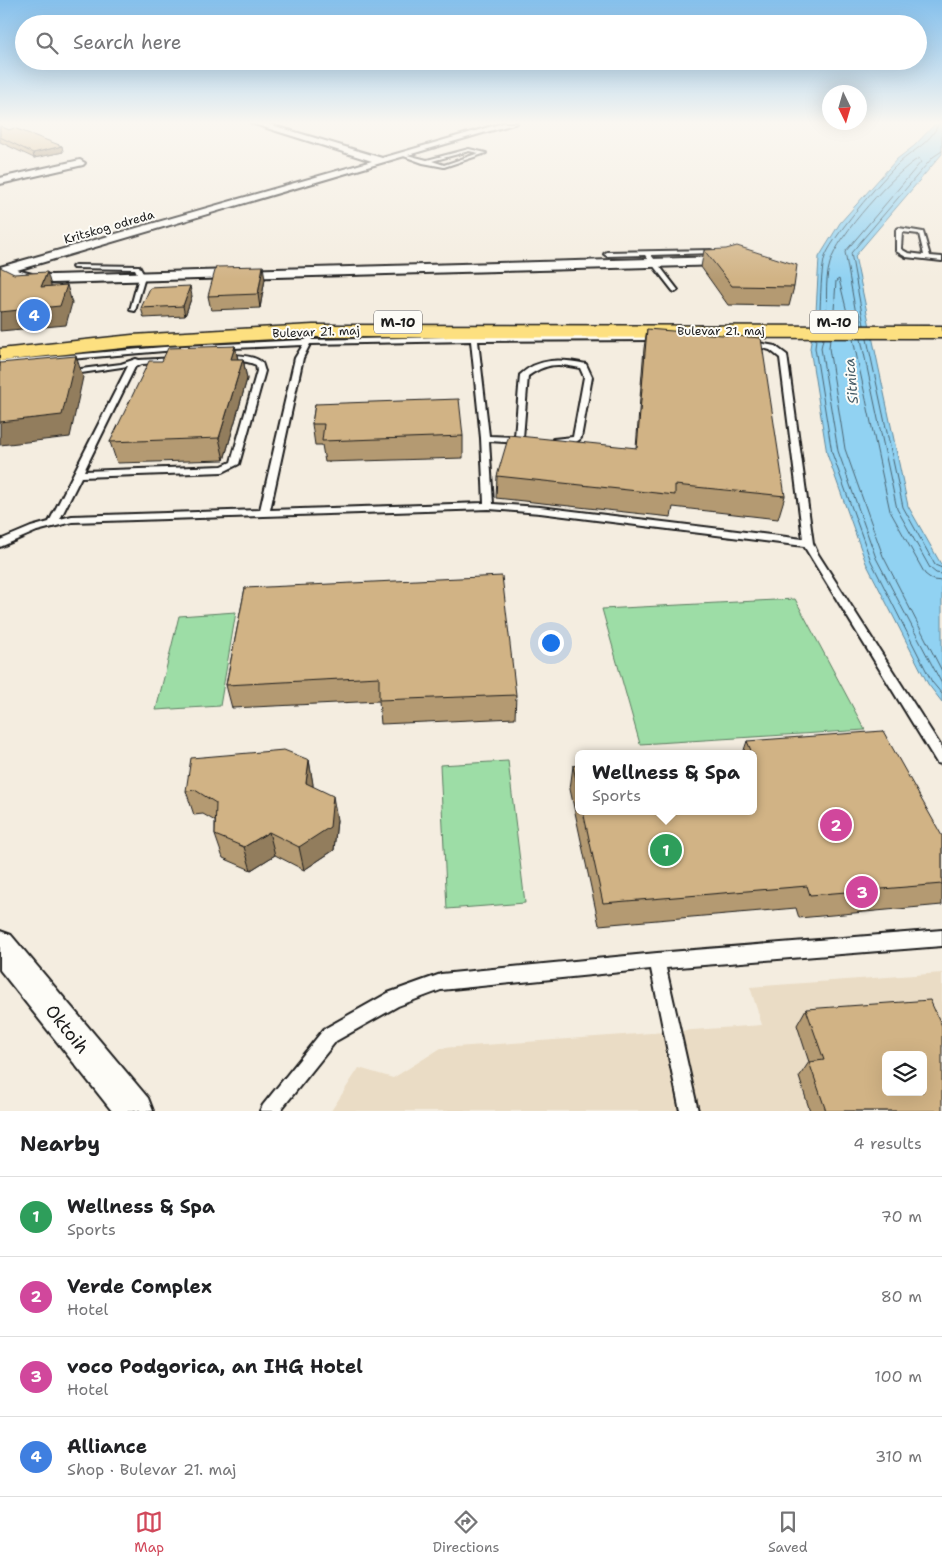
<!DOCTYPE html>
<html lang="en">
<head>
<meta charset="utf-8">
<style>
	body { margin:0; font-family:"Shantell Sans",sans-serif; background:#f2f2f2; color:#202124 }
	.controls { position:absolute; right:15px; bottom:15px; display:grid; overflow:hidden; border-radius:8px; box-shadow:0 5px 20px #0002 }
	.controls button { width:45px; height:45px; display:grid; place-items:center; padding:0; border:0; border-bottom:1px solid #e0e0e0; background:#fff; color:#202124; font:25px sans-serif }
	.compass { position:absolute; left:822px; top:85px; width:45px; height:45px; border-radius:50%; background:#fff; box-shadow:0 5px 20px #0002; rotate:175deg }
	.you { position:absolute; left:550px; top:642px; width:18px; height:18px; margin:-12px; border:4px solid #fff; border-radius:50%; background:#1a73e8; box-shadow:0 0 0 8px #1a73e833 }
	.badge { display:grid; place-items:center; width:32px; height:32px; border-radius:50%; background:#d1495b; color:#fff; font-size:16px; font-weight:700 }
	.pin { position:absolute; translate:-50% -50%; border:2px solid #fff; box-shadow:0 1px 5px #0006 }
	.popup { position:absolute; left:575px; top:750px; width:182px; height:65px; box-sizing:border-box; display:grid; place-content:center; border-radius:8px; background:#fff; filter:drop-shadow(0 1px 4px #0005); font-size:16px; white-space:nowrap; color:#757577 }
	.popup b { font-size:19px; color:#202124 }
	.popup::after { content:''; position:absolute; left:50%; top:100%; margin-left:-10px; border:10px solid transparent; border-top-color:#fff }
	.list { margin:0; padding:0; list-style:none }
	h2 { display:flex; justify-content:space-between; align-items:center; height:65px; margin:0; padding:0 20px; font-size:21px }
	h2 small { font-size:16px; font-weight:400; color:#757577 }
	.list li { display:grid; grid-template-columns:32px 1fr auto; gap:15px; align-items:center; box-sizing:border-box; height:80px; padding:0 20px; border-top:1px solid #e0e0e0 }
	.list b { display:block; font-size:19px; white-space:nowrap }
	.list p { margin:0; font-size:16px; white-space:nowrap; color:#757577 }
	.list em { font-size:16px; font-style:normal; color:#757577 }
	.icon { flex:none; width:28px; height:28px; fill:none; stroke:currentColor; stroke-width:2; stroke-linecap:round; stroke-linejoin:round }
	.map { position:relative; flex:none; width:942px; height:1111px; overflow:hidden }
	.search { position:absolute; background:#fff; box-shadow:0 5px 20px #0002; left:15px; right:15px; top:15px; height:55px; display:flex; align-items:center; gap:12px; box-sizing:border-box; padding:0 18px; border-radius:28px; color:#757577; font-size:19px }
	.sheet { height:385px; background:#fff }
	nav { display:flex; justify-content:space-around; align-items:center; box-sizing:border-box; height:70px; border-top:1px solid #e0e0e0; background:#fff; font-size:14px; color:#757577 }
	nav a { display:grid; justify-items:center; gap:2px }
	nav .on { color:#d1495b }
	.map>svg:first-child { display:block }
</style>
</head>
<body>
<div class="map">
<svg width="942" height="1111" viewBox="0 0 942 1111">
	<rect width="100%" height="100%" fill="#f4ede0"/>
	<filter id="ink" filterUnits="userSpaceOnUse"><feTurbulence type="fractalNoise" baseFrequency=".02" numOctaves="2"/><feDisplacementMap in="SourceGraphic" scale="10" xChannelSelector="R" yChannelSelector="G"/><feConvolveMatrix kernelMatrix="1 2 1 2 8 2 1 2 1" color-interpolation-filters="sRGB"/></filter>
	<g filter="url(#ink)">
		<path fill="#eadcc5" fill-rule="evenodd" d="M 942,973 L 942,1111 L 331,1111 L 359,1068 L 393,1078 L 441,1048 L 762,1025 L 750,987 ZM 886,1055 L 923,1055 L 923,1092 L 886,1092 Z"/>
		<g fill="#9ddda6" stroke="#5c7c61">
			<polygon points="795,599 865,730 640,744 602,609"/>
			<polygon points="236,612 220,706 156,710 179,616"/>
			<polygon points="508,761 525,903 447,909 440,765"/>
		</g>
		<polygon fill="#91d2f2" stroke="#62899c" points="936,123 942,123 942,154 855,256 908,506 942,566 942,702 928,684 866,563 827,454 810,348 816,312 819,257 840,223 897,159 914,146"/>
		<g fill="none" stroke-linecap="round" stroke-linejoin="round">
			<g stroke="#4b6572" stroke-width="1">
				<path d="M 819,325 C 821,304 820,281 824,260 C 828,241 883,178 899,163 C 914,149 930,144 939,123"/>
				<path d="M 826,325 C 828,305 824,283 830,263 C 837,236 895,172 919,158 L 921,162 L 845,252 L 858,325"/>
				<polyline points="833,325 836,281 839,279 850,325"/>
				<polyline points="864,325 851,253 933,157 942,151"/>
				<polyline points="816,339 815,348 832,453 871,561 932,682 942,694"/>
				<polyline points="823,339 821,348 838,451 876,558 942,684"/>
				<polyline points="830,339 829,348 845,449 883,556 942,671"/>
				<polyline points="853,339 890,511 925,574 933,580 942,581"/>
				<polyline points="861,339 897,509 930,568 936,573 942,574"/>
				<polyline points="867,339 903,507 935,565 942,568"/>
			</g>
			<g stroke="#1c1c1c" stroke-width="4">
				<g id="service">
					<path d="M 469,149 L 486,153 L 444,167 L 423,163 L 401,155 L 403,154 L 427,160 ZM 469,151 L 479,153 L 444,165 L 432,161 Z"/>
					<path d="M 899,228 L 923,232 L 930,256 L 942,257 L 942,261 L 906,257 L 896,251 L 896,230 ZM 902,232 L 919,234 L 924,255 L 908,253 L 901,249 Z"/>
					<polygon points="711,250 714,252 713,253 651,255 678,290 675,292 673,291 645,255 607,256 604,254 607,252"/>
					<polygon points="75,265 139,266 145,277 135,311 130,310 139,277 135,269 73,268 72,267"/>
					<path d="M 494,336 L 659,336 L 662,338 L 659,340 L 478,341 L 489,436 L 515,437 L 520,375 C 539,357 562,359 586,364 L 592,377 L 581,438 C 575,445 560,446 552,441 L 553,439 L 573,437 L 584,377 L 580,368 C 557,363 547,363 528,376 L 523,438 L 525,440 L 521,443 L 489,441 L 493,504 L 540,507 L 803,539 L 780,358 L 770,350 L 744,343 L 748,341 L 775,346 L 787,355 L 813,543 L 818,554 L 942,748 L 942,764 L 937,763 L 804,546 L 540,513 L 489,509 L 72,522 L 37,531 L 0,547 L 0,540 L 31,527 L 49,522 L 128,366 L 68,375 L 65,375 L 65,371 L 121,364 L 136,359 L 139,360 L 175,358 L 179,360 L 175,362 L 142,364 L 135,367 L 84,471 L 222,466 L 231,462 L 257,371 L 256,365 C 243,358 229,363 220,358 C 228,353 256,355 262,363 C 263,364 264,370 265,371 L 239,464 L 223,472 L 81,477 L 60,519 L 72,516 L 260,510 L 295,358 L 303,345 L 164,351 L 0,365 L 0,361 L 164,347 L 305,340 L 309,337 L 311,338 L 312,340 ZM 471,341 L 481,438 L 484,503 L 270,510 L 303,358 L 310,344 Z"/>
					<polygon points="942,930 942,946 666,968 698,1111 680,1111 651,969 441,990 398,1006 336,1041 280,1111 260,1111 263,1105 324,1029 388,993 441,974 657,953"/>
				</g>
			</g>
			<g stroke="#1c1c1c" stroke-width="4">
				<g id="minor">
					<polygon points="251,123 265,123 382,158 503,123 517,123 17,270 32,274 52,275 723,257 729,261 723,265 52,283 31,282 0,273 0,267 372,161"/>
					<polygon points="80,160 85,163 83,165 0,184 0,178"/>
					<polygon points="0,931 11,935 148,1098 153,1111 112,1111 0,970"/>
				</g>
			</g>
			<g stroke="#1c1c1c" stroke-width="3">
				<polygon id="primary" points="313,325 942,326 942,338 313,337 132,347 0,361 0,349 132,335"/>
			</g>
			<use href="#service" fill="#fdfcf7" fill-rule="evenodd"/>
			<use href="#minor" fill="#fdfcf7" fill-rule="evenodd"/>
			<use href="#primary" fill="#fde080" fill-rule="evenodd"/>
		</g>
		<g fill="#b49a72" stroke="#1c1c1c">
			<polygon points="0,126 9,130 62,146 63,152 34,158 0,142"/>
			<polygon points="704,250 794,287 789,306 728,305 701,267"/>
			<polygon points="265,279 260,308 211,310 208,296"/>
			<polygon points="192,296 185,316 144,318 141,308"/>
			<polygon points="647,329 785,496 778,519 673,507 671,517 496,498 497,476 636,448 644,348"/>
			<polygon points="235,346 238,359 243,359 247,379 224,460 117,463 110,442 162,361"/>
			<polygon points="315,404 463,436 463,458 325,462 322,445 315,445 312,424"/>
			<polygon points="245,588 516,695 515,718 381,724 379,701 232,708 226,685"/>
			<polygon points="747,741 942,836 942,905 799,918 796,908 599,925 570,789 573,766 578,765 578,811 754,811 743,753"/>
			<polygon points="309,760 313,786 337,820 334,850 304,870 275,855 251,870 223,858 215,835 215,821 203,814 194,815 186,791"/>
			<polygon points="806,1009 942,1111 810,1111 799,1077 809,1062 797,1025"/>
		</g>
		<g fill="#927d5d" stroke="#1c1c1c">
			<polygon points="62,146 63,152 34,158 33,153"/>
			<polygon points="263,266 265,279 260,308 258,294"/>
			<polygon points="47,272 52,289 41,287"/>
			<polygon points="67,285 72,303 66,325 0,331 0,312"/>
			<polygon points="190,286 192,296 185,316 183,306"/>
			<polygon points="235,346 239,365 231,359"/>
			<polygon points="76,356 83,377 70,437 0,445 0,422"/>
			<polygon points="243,359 247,379 224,460 219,438"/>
			<polygon points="309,760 313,784 311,806 306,783"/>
			<polygon points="333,796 337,820 334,850 304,870 299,847"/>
			<polygon points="269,832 275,855 251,870 244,847"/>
		</g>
		<g fill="#d1b385" stroke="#1c1c1c" fill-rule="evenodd">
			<polygon points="0,126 9,130 14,128 62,146 33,153 0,137"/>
			<polygon points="737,246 797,265 794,287 732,286 704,250 726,249"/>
			<polygon points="263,266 258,294 208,296 216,267"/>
			<polygon points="0,267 14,274 47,272 41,287 67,285 60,306 0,312"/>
			<polygon points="190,286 183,306 141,308 150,288"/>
			<polygon points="647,329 761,338 785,496 675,485 675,495 497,476 509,435 637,448"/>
			<polygon points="235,346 231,359 243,359 219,438 110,442 149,361 162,361 168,348"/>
			<polygon points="76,356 62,415 0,422 0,363"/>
			<polygon points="459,399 463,436 322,441 324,424 312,424 315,404"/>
			<polygon points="502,576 516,695 379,700 379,677 226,685 245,588"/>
			<polygon points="883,731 942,836 942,884 810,895 807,886 603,903 583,811 754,811 754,754 737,754 752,753 747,741"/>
			<polygon points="284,750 309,760 306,783 333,796 330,827 299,847 269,832 244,847 215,835 216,803 195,790 186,791 191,758"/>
			<polygon points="578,765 578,789 573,766"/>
			<path d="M 930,1000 L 942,1026 L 942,1111 L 826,1111 L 809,1062 L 824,1060 L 806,1009 ZM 886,1055 L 923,1055 L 923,1092 L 886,1092 Z"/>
		</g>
	</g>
	<linearGradient id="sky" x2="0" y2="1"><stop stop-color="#85c0ec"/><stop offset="0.44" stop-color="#faf7f1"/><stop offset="1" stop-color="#faf7f1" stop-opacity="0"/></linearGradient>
	<rect width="942" height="279" fill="url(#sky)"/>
	<g text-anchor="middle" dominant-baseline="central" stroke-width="4" stroke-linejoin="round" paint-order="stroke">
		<g font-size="12" fill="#1c1c1c" stroke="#fdfcf7">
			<text transform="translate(109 227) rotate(-16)">Kritskog odreda</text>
			<text x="721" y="331">Bulevar 21. maj</text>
			<text transform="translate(316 332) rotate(-2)">Bulevar 21. maj</text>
		</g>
		<g fill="#fdfcf7" stroke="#605f5e" stroke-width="1">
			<rect x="374" y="310.5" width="48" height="23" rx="4"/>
			<rect x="810" y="310.5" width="48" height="23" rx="4"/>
		</g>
		<g font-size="14" font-weight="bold" fill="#1c1c1c">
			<text x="398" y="322">M-10</text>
			<text x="834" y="322">M-10</text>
		</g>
		<g font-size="14" font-style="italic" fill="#455c67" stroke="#fdfcf7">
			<text transform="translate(851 381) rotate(-95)">Sitnica</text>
		</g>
		<g font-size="18" fill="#1c1c1c" stroke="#fdfcf7">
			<text transform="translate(67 1029) rotate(51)">Oktoih</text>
		</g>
	</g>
</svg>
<div class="controls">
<button><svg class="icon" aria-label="layers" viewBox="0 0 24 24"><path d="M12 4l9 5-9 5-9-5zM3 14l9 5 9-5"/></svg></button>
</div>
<svg class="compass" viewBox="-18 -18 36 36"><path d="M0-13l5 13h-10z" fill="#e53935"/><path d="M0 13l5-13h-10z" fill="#757577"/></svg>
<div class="you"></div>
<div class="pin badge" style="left:666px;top:850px;background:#2e9e5b">1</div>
<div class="popup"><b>Wellness &amp; Spa</b>Sports</div>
<div class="pin badge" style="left:836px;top:825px;background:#d1479c">2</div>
<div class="pin badge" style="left:862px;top:892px;background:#d1479c">3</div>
<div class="pin badge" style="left:34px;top:315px;background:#3f7fe0">4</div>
<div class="search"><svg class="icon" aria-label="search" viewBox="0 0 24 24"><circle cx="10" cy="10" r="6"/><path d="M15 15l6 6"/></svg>Search here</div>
</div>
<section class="sheet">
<h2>Nearby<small>4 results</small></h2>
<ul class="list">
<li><span class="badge" style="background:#2e9e5b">1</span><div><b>Wellness &amp; Spa</b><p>Sports</p></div><em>70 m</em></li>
<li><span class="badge" style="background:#d1479c">2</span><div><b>Verde Complex</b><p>Hotel</p></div><em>80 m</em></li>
<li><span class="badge" style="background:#d1479c">3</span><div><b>voco Podgorica, an IHG Hotel</b><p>Hotel</p></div><em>100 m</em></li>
<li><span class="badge" style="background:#3f7fe0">4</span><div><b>Alliance</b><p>Shop · Bulevar 21. maj</p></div><em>310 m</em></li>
</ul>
</section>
<nav>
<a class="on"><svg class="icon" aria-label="map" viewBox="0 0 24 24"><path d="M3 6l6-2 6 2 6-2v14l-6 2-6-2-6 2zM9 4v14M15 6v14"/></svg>Map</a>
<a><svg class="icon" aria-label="directions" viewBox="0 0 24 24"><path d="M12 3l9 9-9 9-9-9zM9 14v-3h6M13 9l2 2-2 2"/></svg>Directions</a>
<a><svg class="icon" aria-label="saved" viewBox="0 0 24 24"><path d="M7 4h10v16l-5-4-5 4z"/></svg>Saved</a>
</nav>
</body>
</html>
